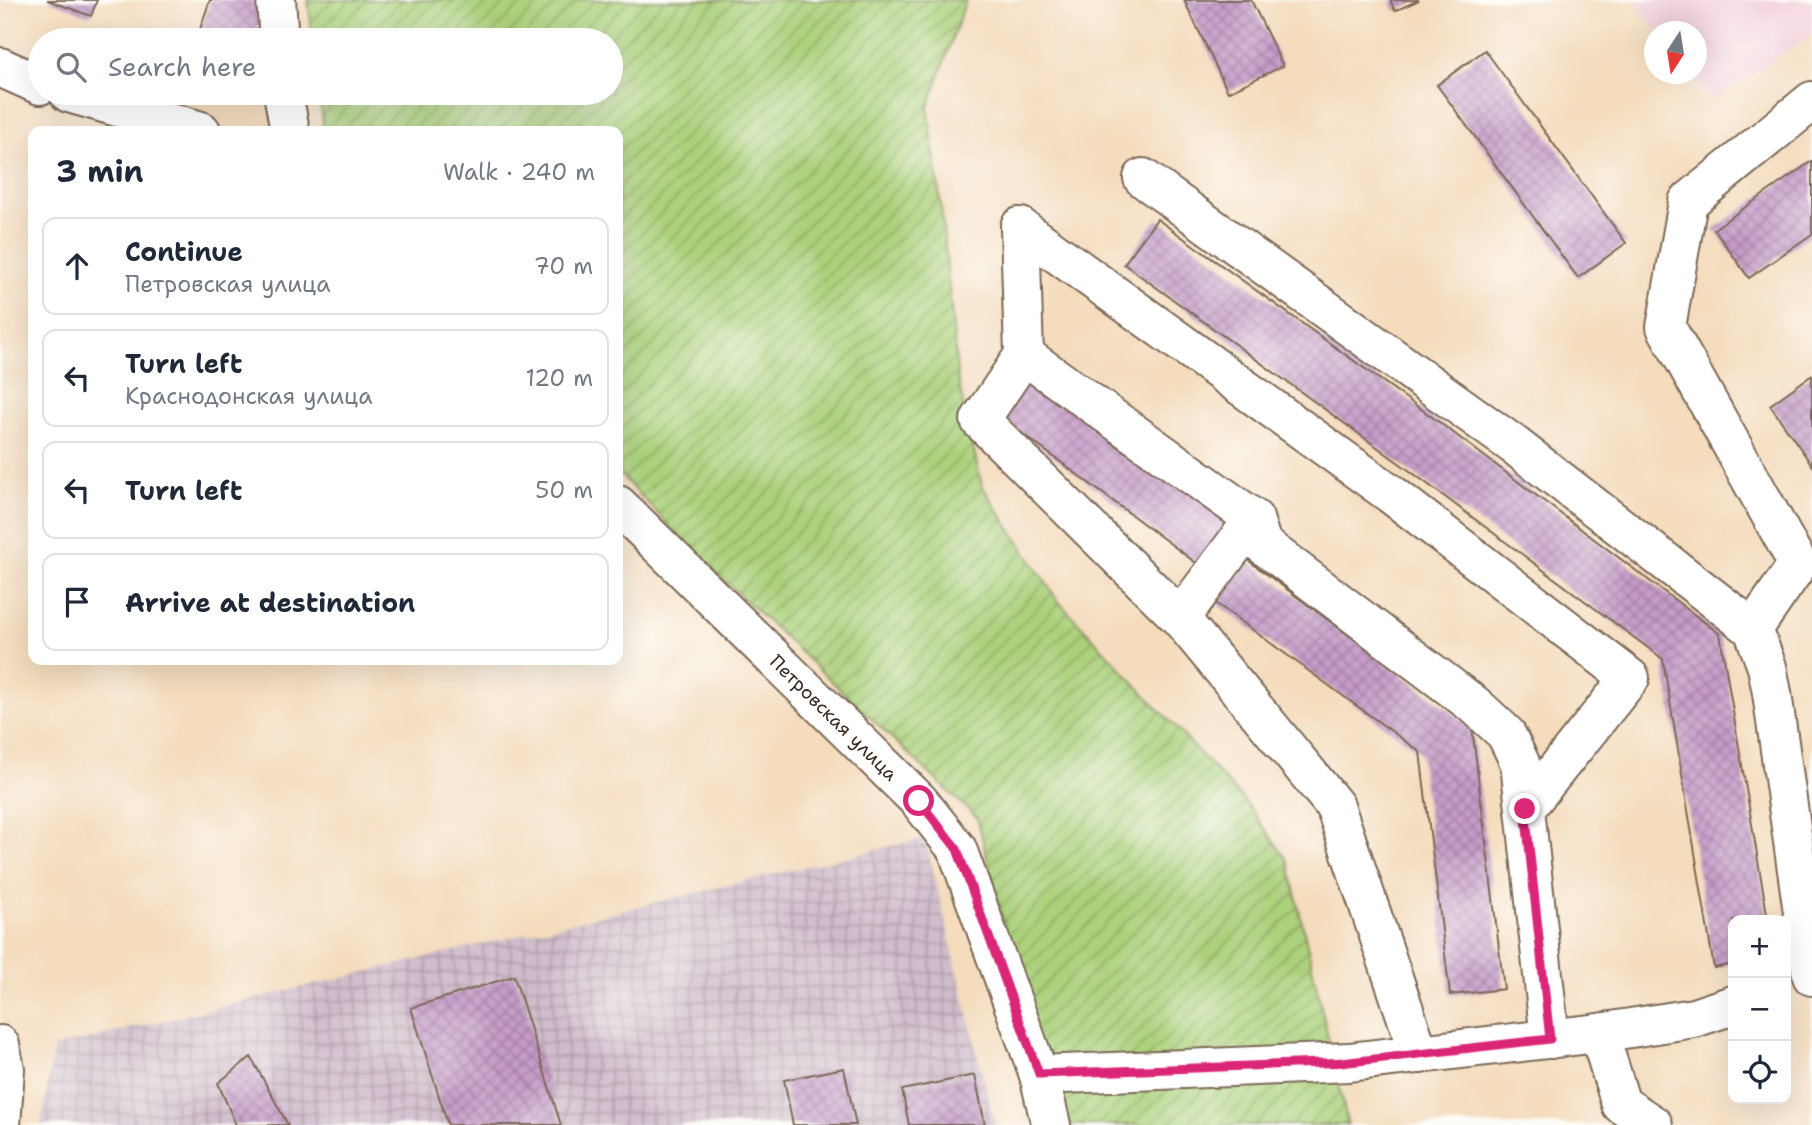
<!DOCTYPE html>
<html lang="en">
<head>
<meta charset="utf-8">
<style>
	body { margin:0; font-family:"Shantell Sans",sans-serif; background:#f6f6f7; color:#1f2937 }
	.controls { position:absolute; right:21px; bottom:21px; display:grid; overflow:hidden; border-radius:14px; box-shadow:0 7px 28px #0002 }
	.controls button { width:63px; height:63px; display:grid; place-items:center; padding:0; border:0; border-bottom:2px solid #e0e1e3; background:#fff; color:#1f2937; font:35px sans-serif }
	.compass { position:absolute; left:1644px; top:21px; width:63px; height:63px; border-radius:50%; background:#fff; box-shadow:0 7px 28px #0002; rotate:192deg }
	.stop { position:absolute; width:21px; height:21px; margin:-16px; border:5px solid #db2777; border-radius:50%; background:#fff }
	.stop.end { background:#db2777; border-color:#fff; box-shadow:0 2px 7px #0008 }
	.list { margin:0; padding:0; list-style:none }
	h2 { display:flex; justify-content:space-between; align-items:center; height:91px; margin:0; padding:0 28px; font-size:30px }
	h2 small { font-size:23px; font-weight:400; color:#747a83 }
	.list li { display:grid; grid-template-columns:46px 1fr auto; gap:21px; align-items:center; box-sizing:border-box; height:98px; margin:0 14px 14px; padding:0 14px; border:2px solid #e0e1e3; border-radius:14px }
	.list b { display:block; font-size:26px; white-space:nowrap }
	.list p { margin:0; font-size:23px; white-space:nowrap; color:#747a83 }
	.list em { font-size:23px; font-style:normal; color:#747a83 }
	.icon { flex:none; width:38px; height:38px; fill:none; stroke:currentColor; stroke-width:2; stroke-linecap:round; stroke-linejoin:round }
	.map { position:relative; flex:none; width:1812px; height:1125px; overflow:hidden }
	.search { position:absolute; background:#fff; box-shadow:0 7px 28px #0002; left:28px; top:28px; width:595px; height:77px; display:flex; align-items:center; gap:18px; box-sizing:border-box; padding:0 24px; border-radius:38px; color:#747a83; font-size:26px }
	.panel { position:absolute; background:#fff; box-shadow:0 7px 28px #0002; left:28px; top:126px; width:595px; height:539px; border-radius:14px }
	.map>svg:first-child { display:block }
</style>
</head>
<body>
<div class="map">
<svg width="1812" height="1125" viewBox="0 0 1812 1125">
	<defs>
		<pattern id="industrial-grid" width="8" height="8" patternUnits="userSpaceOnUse" patternTransform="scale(1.75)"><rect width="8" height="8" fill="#d0bdcc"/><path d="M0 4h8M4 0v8" fill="none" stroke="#aa9aa5"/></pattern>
		<pattern id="garden-furrows" width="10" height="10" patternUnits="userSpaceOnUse" patternTransform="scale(1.75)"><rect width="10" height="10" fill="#acd17b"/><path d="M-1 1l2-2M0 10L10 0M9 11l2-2" fill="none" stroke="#8daa64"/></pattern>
		<pattern id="building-cross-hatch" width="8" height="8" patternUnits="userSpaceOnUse" patternTransform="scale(1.75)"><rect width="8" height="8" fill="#c69cc9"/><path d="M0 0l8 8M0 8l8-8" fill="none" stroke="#a27fa3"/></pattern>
	</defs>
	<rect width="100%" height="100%" fill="#fdfcf7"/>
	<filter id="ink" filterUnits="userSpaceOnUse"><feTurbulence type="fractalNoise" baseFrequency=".0143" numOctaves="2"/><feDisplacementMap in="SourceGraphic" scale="14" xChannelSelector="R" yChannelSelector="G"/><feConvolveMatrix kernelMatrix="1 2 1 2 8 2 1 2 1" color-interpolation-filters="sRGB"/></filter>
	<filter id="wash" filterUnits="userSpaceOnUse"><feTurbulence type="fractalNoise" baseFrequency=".00686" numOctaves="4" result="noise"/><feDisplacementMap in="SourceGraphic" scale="28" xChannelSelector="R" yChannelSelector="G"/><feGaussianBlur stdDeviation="1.57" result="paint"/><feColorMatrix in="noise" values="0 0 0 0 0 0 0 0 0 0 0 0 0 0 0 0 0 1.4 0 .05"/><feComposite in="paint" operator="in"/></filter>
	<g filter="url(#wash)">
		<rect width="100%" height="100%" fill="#f4dcbd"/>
		<polygon fill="#f4cfdc" points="1633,0 1812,0 1812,35 1711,101 1689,74 1696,74 1696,32 1657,31"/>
		<polygon fill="url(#industrial-grid)" points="925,838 995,1125 41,1125 54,1047"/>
		<polygon fill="url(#garden-furrows)" stroke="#747e4c" stroke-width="2" points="308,0 966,0 928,108 941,206 958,381 982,486 1058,601 1247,804 1288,861 1348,1125 1055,1125 977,818 694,552 618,472 618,131 324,131 319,93 611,93 611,40 313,40"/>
		<g id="blocks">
			<g fill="url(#building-cross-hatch)">
				<polygon points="47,0 97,0 91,16"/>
				<polygon points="210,0 247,0 265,5 254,40 197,38"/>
				<polygon points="1184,0 1251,0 1283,66 1228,92"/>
				<polygon points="1390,0 1419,0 1395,11"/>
				<polygon points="1485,50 1626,243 1578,278 1437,85"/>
				<polygon points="1812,161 1812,234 1749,278 1714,229"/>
				<polygon points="1157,219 1439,422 1720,634 1768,920 1733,920 1733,964 1714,968 1663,659 1406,468 1124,264"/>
				<polygon points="1033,372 1240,527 1207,571 1000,417"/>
				<polygon points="1812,375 1812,465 1770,405"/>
				<polygon points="1245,558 1472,727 1504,989 1450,995 1420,752 1213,601"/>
				<polygon points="514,976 561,1125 448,1125 411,1008"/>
				<polygon points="251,1057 288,1125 236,1125 218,1083"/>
				<polygon points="844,1068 856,1125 793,1125 784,1080"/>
				<polygon points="975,1075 985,1125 909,1125 902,1090"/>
			</g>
		</g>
	</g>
	<g filter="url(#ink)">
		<use href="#blocks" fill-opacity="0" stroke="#7c6856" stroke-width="2"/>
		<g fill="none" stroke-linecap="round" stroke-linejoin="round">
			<g stroke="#7c6856" stroke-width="42">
				<g id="minor">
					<polyline points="276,0 279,40"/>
					<polyline points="0,67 40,85"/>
					<polyline points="69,93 201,131"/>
					<polyline points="283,93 290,131"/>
					<polyline points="1143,178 1514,445 1753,629 1767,667 1772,693 1812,976"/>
					<polyline points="1020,227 1024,355 980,420 1180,618 1335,806 1419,1054"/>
					<polyline points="1020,227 1391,494 1630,678 1525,809"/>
					<polyline points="1024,355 1254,519 1262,544 1477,707 1506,734 1520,763 1550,1039"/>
					<path id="s1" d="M 618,505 L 919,801 L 957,849 L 1039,1075 L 1051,1125"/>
					<polyline points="1180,618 1254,519"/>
					<polyline points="1753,629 1798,564 1666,327 1688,202 1812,101"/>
					<polyline points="1599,1033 1621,1104 1653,1125"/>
					<polyline points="0,1045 5,1069 1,1125"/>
					<polyline points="1039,1075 1349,1062 1599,1033 1694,1018 1733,1005"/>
				</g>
			</g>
			<use href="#minor" stroke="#fff" stroke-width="38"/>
		</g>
	</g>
	<g fill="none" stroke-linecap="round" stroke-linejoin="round" filter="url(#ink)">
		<polyline stroke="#db2777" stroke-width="9" points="919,801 957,849 1039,1074 1349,1062 1550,1039 1525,809"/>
	</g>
	<g text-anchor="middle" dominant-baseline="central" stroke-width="5" stroke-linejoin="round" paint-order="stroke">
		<g font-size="19" fill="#3b2a1e" stroke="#fdfcf7">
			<text stroke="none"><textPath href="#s1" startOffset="303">Петровская улица</textPath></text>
		</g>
	</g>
</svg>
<div class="controls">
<button>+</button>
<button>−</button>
<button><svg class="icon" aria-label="locate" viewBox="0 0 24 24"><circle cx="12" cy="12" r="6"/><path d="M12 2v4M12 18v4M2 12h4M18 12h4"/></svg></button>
</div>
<svg class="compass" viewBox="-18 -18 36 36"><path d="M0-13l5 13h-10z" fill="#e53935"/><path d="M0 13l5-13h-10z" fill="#747a83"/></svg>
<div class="stop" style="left:919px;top:801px"></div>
<div class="stop end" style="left:1525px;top:809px"></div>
<div class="search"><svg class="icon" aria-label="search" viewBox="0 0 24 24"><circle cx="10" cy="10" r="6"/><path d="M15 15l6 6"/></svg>Search here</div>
<section class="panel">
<h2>3 min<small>Walk · 240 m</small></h2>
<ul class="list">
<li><svg class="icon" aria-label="ahead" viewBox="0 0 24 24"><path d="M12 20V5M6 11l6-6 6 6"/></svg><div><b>Continue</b><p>Петровская улица</p></div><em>70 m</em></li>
<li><svg class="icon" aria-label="left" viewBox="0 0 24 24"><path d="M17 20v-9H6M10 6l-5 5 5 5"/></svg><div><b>Turn left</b><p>Краснодонская улица</p></div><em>120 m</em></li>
<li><svg class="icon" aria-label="left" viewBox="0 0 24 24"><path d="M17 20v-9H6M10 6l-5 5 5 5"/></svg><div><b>Turn left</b></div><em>50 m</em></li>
<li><svg class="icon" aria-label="arrive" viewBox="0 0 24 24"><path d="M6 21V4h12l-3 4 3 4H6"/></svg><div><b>Arrive at destination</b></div></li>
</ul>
</section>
</div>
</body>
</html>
